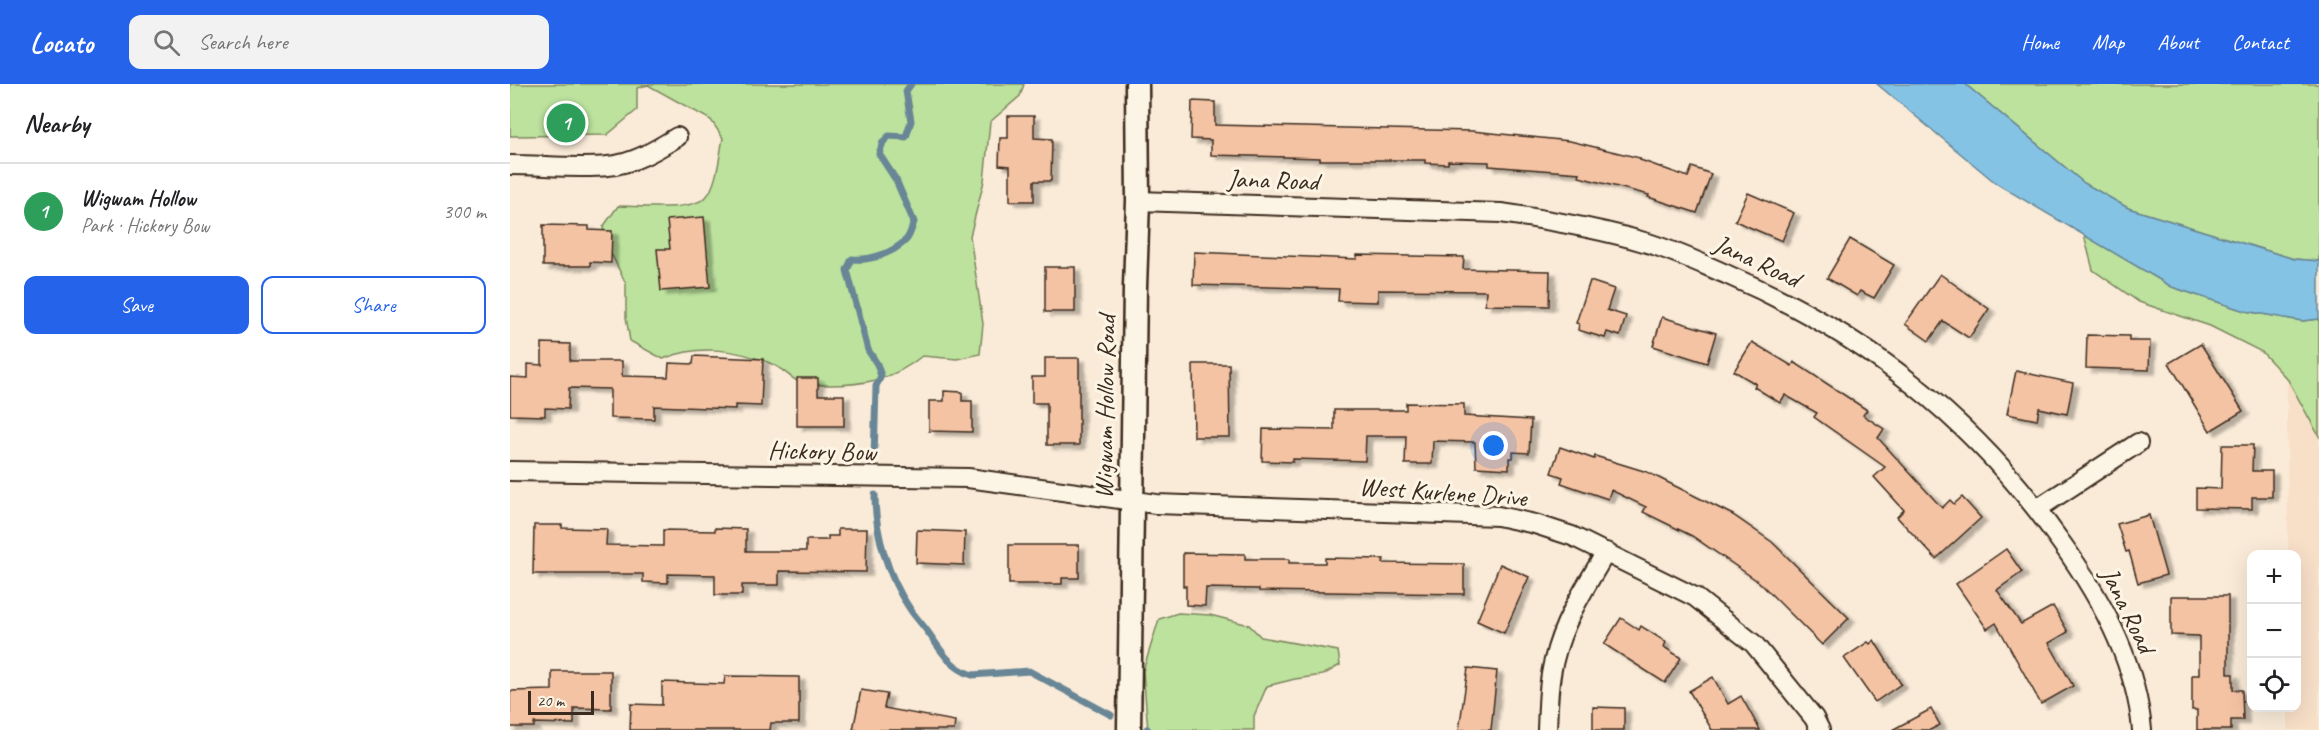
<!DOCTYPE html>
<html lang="en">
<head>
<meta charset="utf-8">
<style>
	body { margin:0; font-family:Caveat,sans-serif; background:#f2f2f2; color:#202124 }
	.controls { position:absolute; right:18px; bottom:18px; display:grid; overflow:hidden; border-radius:12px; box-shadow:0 6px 24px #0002 }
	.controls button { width:54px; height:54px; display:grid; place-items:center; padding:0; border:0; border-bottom:2px solid #e0e0e0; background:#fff; color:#202124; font:30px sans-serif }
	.scale { position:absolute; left:18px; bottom:15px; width:66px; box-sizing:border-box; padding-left:6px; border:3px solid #3b2a1e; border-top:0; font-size:16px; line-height:21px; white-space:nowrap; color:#3b2a1e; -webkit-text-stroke:4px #fcf5e5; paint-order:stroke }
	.you { position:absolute; left:984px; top:362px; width:21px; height:21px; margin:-15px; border:4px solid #fff; border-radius:50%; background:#1a73e8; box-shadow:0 0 0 9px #1a73e833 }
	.badge { display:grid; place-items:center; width:39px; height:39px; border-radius:50%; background:#2563eb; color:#fff; font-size:20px; font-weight:700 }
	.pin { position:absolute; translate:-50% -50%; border:3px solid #fff; box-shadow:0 2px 6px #0006 }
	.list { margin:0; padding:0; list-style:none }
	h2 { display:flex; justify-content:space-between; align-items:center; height:78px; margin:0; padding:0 24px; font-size:26px }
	h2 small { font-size:20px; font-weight:400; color:#757577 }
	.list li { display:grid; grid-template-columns:39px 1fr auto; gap:18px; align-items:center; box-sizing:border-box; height:96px; padding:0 24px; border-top:2px solid #e0e0e0 }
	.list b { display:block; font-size:22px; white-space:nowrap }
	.list p { margin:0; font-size:20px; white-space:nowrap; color:#757577 }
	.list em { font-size:20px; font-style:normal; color:#757577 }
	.actions { display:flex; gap:12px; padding:18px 24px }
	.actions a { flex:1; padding:14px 0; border:2px solid #2563eb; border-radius:12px; text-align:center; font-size:21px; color:#2563eb }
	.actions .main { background:#2563eb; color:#fff }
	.icon { flex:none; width:33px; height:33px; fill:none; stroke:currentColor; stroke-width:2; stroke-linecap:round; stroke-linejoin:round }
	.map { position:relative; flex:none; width:1809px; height:646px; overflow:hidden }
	header { display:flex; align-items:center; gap:36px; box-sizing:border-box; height:84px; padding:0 30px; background:#2563eb; color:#fff }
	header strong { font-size:28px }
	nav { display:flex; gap:33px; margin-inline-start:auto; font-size:21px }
	.search { width:420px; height:54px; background:#f2f2f2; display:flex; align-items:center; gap:15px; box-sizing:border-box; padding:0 21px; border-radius:12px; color:#757577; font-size:22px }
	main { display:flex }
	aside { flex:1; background:#fff }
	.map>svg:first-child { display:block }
</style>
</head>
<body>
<header>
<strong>Locato</strong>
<div class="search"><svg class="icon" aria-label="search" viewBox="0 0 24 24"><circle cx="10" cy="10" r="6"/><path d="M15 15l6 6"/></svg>Search here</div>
<nav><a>Home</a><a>Map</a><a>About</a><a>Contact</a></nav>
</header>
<main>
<aside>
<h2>Nearby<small></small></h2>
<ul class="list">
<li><span class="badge" style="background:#2e9e5b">1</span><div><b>Wigwam Hollow</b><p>Park · Hickory Bow</p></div><em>300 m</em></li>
</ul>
<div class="actions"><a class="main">Save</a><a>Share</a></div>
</aside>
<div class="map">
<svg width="1809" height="646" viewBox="0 0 1809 646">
	<defs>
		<filter id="shadow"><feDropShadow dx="6" dy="4" stdDeviation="1.5" flood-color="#0004"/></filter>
	</defs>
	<rect width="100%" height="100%" fill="#faebd8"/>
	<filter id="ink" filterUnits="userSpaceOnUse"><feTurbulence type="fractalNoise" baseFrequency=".0167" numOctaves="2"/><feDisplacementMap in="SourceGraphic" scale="12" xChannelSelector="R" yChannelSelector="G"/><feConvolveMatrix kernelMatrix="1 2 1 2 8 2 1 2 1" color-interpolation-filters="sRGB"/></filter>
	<g filter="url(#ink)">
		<polygon fill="#f8dfc8" points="1449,0 1809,0 1809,646 1778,646 1778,624 1786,624 1786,470 1778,470 1776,195"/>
		<g fill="#bce29d" stroke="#7c865e" stroke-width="1.5">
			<path d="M 0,0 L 514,0 L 510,12 L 480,38 L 474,97 L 460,152 L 473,240 L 470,270 L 447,275 L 412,272 C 383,296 354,301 318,301 C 310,301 299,301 291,299 C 281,295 273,285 264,281 C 229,265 189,260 153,275 L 120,257 L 116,233 L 116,200 L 95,157 L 93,143 L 108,122 C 130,122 180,128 196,113 C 207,102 210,68 213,54 L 201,36 L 138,1 L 127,4 L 127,26 L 97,51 L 0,52 Z"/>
			<polygon points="1455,0 1809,0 1809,177 1784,175 1618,124 1574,99"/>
			<polygon points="1574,151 1662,203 1735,227 1792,237 1809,235 1809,352 1778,296 1752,268 1700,242 1629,218 1583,186"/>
			<polygon points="668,529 700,531 739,541 751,553 828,567 830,581 813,591 785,595 757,602 744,632 744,646 638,646 633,587 649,535"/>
		</g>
		<polygon fill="#85c3e5" stroke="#678695" stroke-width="1.5" points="1367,0 1455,0 1574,99 1618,124 1784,175 1809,177 1809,235 1792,237 1735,227 1662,203 1487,100"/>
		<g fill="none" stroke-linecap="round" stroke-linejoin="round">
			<g stroke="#678695" stroke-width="7">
				<path d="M 364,375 L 366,302 L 371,292 L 367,280 L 358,266 L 337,186 L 342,175 C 360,177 383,169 396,156 C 400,152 402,143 404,138 L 386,96 L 369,70 L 373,58 L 379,52 L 396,53 L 401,37 L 396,7 L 401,0"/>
				<path d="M 365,411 C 365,450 378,493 400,525 C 406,534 414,542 420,551 C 432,568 441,584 462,591 L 519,587 L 601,631"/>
				<polyline points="637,645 638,646"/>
			</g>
		</g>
		<g fill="#f4c3a4" stroke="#3b2a1e" stroke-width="1.5" filter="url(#shadow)">
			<polygon points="682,17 705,18 705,41 962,47 1060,57 1130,74 1130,76 1178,93 1182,83 1201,90 1187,129 1138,113 1139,111 1069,93 1070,89 979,82 979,78 938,77 938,80 915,79 915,76 810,76 810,74 701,71 701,56 681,55"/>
			<polygon points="498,32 524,32 524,54 542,55 541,97 524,97 524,117 500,117 500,82 489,81 490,54 498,54"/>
			<polygon points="1238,109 1284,129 1272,157 1225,137"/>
			<polygon points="194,133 200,203 151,207 147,165 160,165 157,136"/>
			<polygon points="33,141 79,142 79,146 102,147 101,179 80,178 80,182 33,182"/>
			<polygon points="1340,155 1384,181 1364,214 1350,207 1347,212 1317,194"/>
			<polygon points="684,168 847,175 847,171 954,173 953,185 1040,187 1039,222 975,221 976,207 868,206 868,218 828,217 829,205 683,201"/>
			<rect x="535" y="183" width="30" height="45"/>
			<polygon points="1430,190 1479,225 1459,254 1433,237 1419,257 1395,240"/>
			<polygon points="1080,197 1104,205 1097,226 1116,232 1110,252 1097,248 1095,254 1068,246 1069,240 1066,239"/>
			<polygon points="1152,233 1206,249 1197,279 1143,262"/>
			<polygon points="1577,251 1619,252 1619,257 1640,257 1639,286 1576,284"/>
			<polygon points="1242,258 1282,282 1284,278 1357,326 1353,331 1374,345 1368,354 1432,424 1440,416 1444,420 1452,413 1471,434 1426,475 1387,433 1394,426 1364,393 1375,383 1304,333 1307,329 1275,311 1270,319 1244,303 1246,300 1224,287"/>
			<polygon points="32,259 60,260 60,277 112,277 112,292 158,293 159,279 183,280 184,272 253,275 251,322 225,321 225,325 144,322 144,335 100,334 100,305 59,304 58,325 35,324 35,332 0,331 0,293 18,294 18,280 32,281"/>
			<polygon points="1691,260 1733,327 1700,347 1659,279"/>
			<polygon points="535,274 569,274 569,361 537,361 537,319 522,319 522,293 535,293"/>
			<polygon points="683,280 719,280 720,353 684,353"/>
			<polygon points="1506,287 1563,299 1557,330 1529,324 1527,336 1497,330"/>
			<polygon points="287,294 308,294 308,311 334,311 334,342 287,342"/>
			<polygon points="434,307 452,308 452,317 462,317 462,348 419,347 419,317 434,317"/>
			<polygon points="896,319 954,320 954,332 1021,336 1019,369 1003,368 1003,374 999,374 999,385 966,383 965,358 923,357 922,380 895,380 896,352 856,352 855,377 783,375 783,378 752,377 753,345 824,346 824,326 896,326"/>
			<polygon points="1712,361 1743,361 1742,387 1762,387 1762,413 1742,413 1742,425 1686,424 1686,404 1711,405"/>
			<polygon points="1050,363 1084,375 1085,372 1137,388 1223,431 1262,458 1339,534 1312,561 1249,498 1182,452 1133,428 1136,423 1101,406 1098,415 1051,399 1053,393 1041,389"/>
			<polygon points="1639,431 1656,491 1628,499 1619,467 1616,468 1607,440"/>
			<polygon points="24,441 52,441 52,444 97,445 96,461 153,462 153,446 205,447 205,444 236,445 236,467 296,467 296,456 318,456 318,452 328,452 328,445 357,445 356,488 269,487 269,501 232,501 232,511 205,511 205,491 158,490 158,499 133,498 133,490 23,490"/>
			<polygon points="407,446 455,448 454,481 406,479"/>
			<polygon points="499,461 569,461 569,494 552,494 552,500 499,500"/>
			<polygon points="1496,465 1512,488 1487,506 1511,540 1543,522 1558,548 1539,559 1563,602 1531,620 1486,539 1477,545 1446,500"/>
			<polygon points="673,469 735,470 735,475 779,475 779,479 815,479 815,474 874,475 873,479 954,480 954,510 749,507 749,505 696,504 695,522 676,521 676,502 673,502"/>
			<polygon points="990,480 1019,493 994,549 967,537"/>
			<polygon points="1661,512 1718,512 1718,590 1723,590 1723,606 1732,606 1733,636 1721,636 1721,646 1687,646 1687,626 1682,626 1682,591 1689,591 1689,552 1661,551"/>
			<polygon points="1111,534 1129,546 1131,542 1156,558 1154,563 1171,574 1155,599 1094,560"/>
			<polygon points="1364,556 1391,600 1365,618 1334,574 1358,558 1360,560"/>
			<polygon points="958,584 987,587 981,646 949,646"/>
			<polygon points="42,587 101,587 101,625 64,624 64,640 24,639 24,643 0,643 0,607 42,606"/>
			<polygon points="215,592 289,593 289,639 261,639 260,646 120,646 121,620 152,621 152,598 214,600"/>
			<polygon points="1203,593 1218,620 1231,612 1250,646 1202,646 1179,607"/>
			<polygon points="351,606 377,610 374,624 445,637 444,646 343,646"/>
			<polygon points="1083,623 1114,624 1114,646 1083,646"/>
			<polygon points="1421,625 1430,641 1420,646 1382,646"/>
		</g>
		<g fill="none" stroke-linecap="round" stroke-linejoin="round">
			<g stroke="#3b2a1e" stroke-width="22">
				<g id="minor">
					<path d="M 0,81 C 32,81 66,85 98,82 C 123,80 146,66 167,53"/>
					<path d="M 628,117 L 991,129 C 1039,136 1087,144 1134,158 C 1163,166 1190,179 1218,191 C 1355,250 1464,335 1550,457 C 1590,512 1626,577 1632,646"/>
					<polyline points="0,387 458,394 646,420 988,432 1025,440 1062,452 1185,513 1244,560 1304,634 1310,646"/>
					<polyline points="1527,425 1628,359"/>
					<path d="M 1037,646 C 1038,623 1038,599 1044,576 C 1053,537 1076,502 1096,468"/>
				</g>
			</g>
			<g stroke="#3b2a1e" stroke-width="27">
				<polyline id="tertiary" points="619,646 625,203 628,117 627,0"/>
			</g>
			<use href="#minor" stroke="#fcf5e5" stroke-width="18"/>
			<use href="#tertiary" stroke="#fcf5e5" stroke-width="22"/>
		</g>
	</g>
	<g text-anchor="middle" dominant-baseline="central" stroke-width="6" stroke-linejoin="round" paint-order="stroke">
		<g font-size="26" fill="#3b2a1e" stroke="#fcf5e5">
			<text transform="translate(763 96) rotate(2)">Jana Road</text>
			<text transform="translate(1247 177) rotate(25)">Jana Road</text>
			<text transform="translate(595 323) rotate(-89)">Wigwam Hollow Road</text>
			<text transform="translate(312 367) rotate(1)">Hickory Bow</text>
			<text transform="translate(933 408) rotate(4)">West Kurlene Drive</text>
			<text transform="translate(1618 526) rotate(64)">Jana Road</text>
		</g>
	</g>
</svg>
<div class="controls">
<button>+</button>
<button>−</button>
<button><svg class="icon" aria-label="locate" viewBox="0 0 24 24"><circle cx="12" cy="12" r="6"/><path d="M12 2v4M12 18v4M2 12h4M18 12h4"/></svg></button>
</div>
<div class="scale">20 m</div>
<div class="you"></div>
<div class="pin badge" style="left:56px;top:39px;background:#2e9e5b">1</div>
</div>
</main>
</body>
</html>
